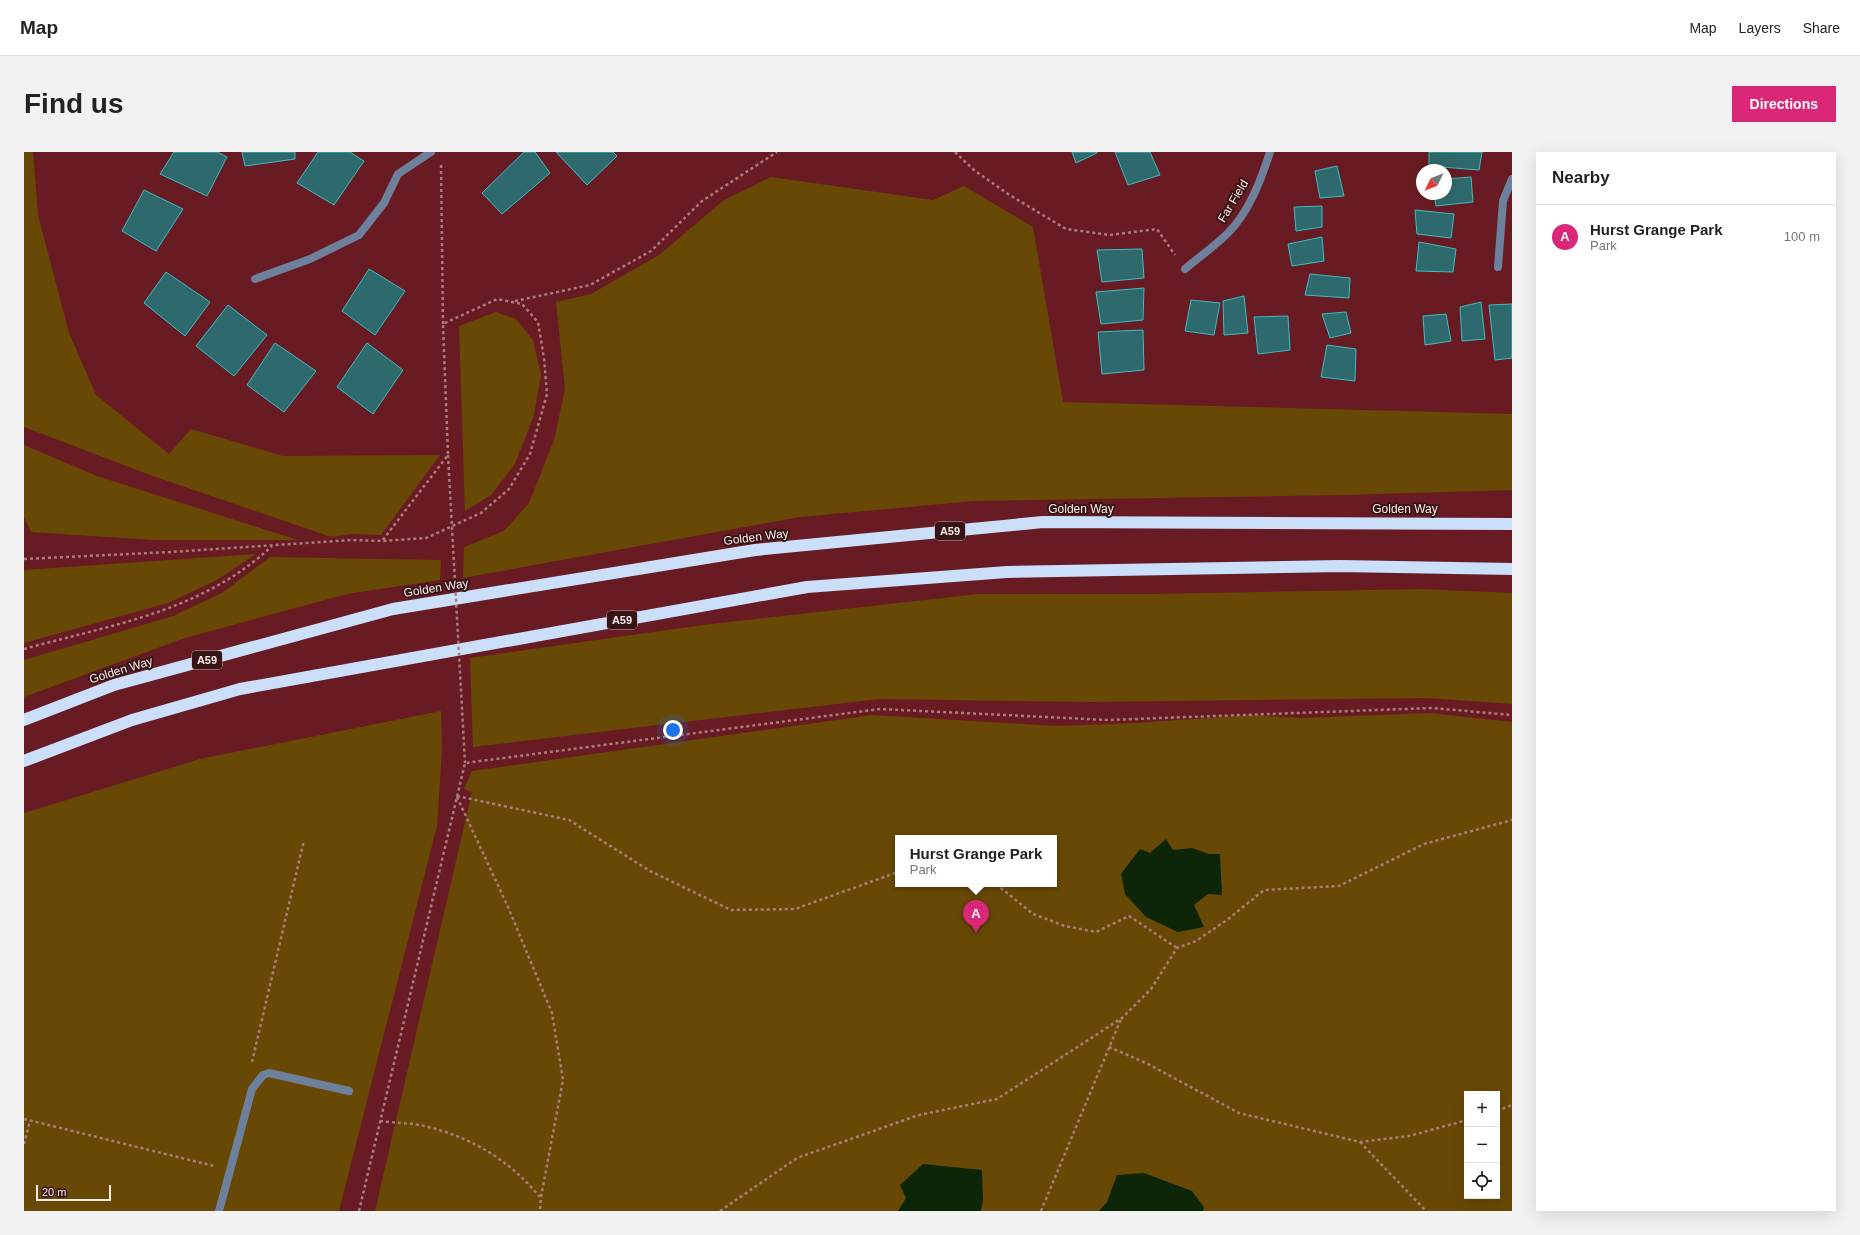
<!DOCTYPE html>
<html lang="en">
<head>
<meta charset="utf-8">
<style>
	body { margin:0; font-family:Arial,sans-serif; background:#f2f2f2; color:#222 }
	.controls { position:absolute; right:12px; bottom:12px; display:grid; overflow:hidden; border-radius:0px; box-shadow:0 4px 16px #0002 }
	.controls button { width:36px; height:36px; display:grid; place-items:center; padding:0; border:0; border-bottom:1px solid #e0e0e0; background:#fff; color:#222; font:20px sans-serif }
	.compass { position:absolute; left:1392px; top:12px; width:36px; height:36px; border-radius:50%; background:#fff; box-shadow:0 4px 16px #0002; rotate:227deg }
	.scale { position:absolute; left:12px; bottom:10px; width:75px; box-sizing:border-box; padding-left:4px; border:2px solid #feeaea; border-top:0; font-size:11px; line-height:14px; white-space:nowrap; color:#feeaea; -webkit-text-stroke:3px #371517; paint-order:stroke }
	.you { position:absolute; left:649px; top:578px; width:14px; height:14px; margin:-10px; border:3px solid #fff; border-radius:50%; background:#1a73e8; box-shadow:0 0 0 6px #1a73e833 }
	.badge { display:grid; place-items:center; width:26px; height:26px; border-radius:50%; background:#db2777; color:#fff; font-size:13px; font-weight:700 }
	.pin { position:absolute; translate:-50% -33px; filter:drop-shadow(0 1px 2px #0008) }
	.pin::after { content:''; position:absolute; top:21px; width:14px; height:12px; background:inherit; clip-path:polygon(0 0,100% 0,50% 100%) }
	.popup { position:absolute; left:871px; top:683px; width:162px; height:52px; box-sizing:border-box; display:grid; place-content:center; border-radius:0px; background:#fff; filter:drop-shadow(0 1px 3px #0005); font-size:13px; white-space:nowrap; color:#767676 }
	.popup b { font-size:15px; color:#222 }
	.popup::after { content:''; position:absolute; left:50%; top:100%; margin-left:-8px; border:8px solid transparent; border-top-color:#fff }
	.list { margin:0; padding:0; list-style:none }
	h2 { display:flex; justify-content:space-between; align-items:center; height:52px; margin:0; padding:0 16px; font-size:17px }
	h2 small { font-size:13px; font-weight:400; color:#767676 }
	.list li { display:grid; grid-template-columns:26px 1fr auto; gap:12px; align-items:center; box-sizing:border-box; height:64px; padding:0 16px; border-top:1px solid #e0e0e0 }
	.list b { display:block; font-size:15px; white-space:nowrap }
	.list p { margin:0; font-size:13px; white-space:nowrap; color:#767676 }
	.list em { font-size:13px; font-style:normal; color:#767676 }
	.icon { flex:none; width:22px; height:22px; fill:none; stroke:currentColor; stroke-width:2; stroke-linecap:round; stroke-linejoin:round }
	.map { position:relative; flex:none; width:1488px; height:1059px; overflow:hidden; border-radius:0px }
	header { display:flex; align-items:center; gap:24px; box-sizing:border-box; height:56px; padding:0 20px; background:#fff; border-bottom:1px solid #e0e0e0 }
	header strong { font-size:19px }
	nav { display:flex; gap:22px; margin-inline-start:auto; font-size:14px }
	.intro { display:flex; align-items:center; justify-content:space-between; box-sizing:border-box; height:96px; padding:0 24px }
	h1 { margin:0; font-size:28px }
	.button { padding:10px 18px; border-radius:0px; background:#db2777; color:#fff; font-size:14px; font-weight:700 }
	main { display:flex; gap:24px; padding:0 24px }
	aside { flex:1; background:#fff; border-radius:0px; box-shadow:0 4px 16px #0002 }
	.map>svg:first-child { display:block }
</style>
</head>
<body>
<header>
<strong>Map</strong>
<nav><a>Map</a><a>Layers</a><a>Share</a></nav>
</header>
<div class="intro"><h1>Find us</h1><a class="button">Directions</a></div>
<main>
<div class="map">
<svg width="1488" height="1059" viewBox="0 0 1488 1059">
	<rect width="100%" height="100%" fill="#681b22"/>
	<g fill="#684805" fill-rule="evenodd">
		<polygon points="0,0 9,0 14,63 45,181 72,243 145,302 167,277 259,304 416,303 357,383 328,382 307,385 126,323 0,275"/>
		<polygon points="747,25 909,48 940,34 1009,75 1039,250 1488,262 1488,338 1322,343 950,349 776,365 439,426 440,395 480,379 505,351 530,288 541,237 532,150 567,142 635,103 700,48"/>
		<polygon points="472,160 492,167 509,188 517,223 510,263 491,312 467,343 441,359 435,174"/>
		<polygon points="0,293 73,324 274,388 130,388 7,380 0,365"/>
		<polygon points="232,402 193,428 144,451 0,491 0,418"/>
		<polygon points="246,405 417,408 416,428 323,442 161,486 0,545 0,508 149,464 198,441"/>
		<polygon points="1399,437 1488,441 1488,552 1403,546 1067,550 855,547 449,595 446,506 679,473 954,442 1126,442"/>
		<polygon points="417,559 418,598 413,674 315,1059 0,1059 0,661 176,607"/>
		<path d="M 1406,561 L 1488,570 L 1488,1059 L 351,1059 L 448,640 L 440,637 L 448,619 L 848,563 L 1032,574 L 1113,571 L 1226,563 L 1277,566 ZM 874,686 L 1030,686 L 1030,732 L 874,732 ZM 1443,942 L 1473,942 L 1473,1044 L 1443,1044 Z"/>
	</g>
	<g fill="#0d2607">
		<polygon points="1142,687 1149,698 1168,696 1185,702 1196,702 1198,743 1184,742 1170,753 1180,775 1154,780 1122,765 1101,742 1097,722 1116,697 1126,701"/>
		<polygon points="899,1012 958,1018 959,1048 957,1059 874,1059 882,1046 876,1033"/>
		<polygon points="1120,1021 1168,1039 1180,1055 1179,1059 1075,1059 1083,1050 1093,1023"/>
	</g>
	<g fill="#2e6a6d" stroke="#3cbdc2">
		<polygon points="150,0 193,0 203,5 183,44 136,22"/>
		<polygon points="218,0 271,0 271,7 221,14"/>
		<polygon points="294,0 326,0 340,9 310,53 273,31"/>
		<polygon points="500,0 511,0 526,21 478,62 458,41"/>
		<polygon points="532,0 589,0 593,4 563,33"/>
		<polygon points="1048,0 1073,0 1073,1 1052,11"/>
		<polygon points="1091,0 1126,0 1136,23 1104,33"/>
		<polygon points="1405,0 1458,0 1455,18 1405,14"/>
		<polygon points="1313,14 1320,44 1296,46 1291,19"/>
		<polygon points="1447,25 1449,50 1412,54 1410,42 1422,42 1422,27"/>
		<polygon points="120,38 159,57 132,99 98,79"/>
		<polygon points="1298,54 1298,75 1272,79 1270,55"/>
		<polygon points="1391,58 1430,62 1427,86 1393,82"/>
		<polygon points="1298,85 1300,109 1268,114 1264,92"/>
		<polygon points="1395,90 1432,97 1429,120 1392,119"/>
		<polygon points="1118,97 1120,126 1078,130 1073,98"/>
		<polygon points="345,117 381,139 351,183 318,159"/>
		<polygon points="142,120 186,150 161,184 120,151"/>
		<polygon points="1286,122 1326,126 1325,146 1281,143"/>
		<polygon points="1120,136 1119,168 1077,172 1072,140"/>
		<polygon points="1220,144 1224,181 1200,183 1199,149"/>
		<polygon points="1167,148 1196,151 1190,183 1161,179"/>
		<polygon points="1457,150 1461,187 1438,189 1436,155"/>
		<polygon points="1488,152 1488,206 1471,208 1465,153"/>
		<polygon points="204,153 243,183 210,224 172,194"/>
		<polygon points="1322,160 1327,181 1306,186 1298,162"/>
		<polygon points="1422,162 1427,189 1401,193 1399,164"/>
		<polygon points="1264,164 1266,198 1234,202 1230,165"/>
		<polygon points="1119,178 1120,218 1078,222 1074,180"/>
		<polygon points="251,191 292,219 260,260 223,233"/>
		<polygon points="343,191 379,218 349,262 313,235"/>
		<polygon points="1303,193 1332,197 1331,229 1297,225"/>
	</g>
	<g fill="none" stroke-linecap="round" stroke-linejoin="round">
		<g stroke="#ad7a7e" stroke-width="2.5" stroke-dasharray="3 3" stroke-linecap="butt">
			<polyline points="931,0 950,18 984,42 1042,77 1086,83 1133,77 1151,103"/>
			<polyline points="417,13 419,172"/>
			<polyline points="491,149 566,133 627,99 678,49 753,0"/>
			<polyline points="0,407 147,400 327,388 358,389 402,386 457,361 485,337 506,302 523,242 520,206 514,170 498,152 473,147 419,172 424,303 358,389"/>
			<path d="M 0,497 C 90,472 177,460 248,394"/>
			<polyline points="433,644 545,668 626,719 707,758 771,757 874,720"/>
			<polyline points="433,645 484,755 528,861 539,928 517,1045 516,1059"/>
			<polyline points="972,732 1009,762 1041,774 1072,780 1105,764 1153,796"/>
			<polyline points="1085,895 1122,911 1215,961 1336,990 1385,984 1443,968"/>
			<polyline points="228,910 280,688"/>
			<polyline points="1473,959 1488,953"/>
			<polyline points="0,967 190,1014"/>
			<path d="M 356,969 C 371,971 387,971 401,974 C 449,986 485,1008 516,1045"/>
			<polyline points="1336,990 1402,1059"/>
			<polyline points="0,992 6,969"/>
			<polyline points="335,1059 441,611 856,557 1084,568 1408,556 1488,563"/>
			<polyline points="696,1059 773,1006 895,963 973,947 1098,866 1127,837 1153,796 1172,789 1203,768 1240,738 1315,734 1400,692 1488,668"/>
			<polyline points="1017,1059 1097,867"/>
		</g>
		<polyline stroke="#6d809c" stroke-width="8" points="195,1059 228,937 239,923 245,921 325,939"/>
		<g stroke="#6d809c" stroke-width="8">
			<polyline points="1474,115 1479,49 1488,27"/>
			<path d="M 1161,117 C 1175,105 1191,94 1204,81 C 1225,60 1237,28 1246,0"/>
			<polyline points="231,127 286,107 335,83 360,51 374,22 407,0"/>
		</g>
		<g stroke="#cbdefa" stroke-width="12">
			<polyline points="0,568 90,533 369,457 731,398 1019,370 1488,372"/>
			<polyline points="0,609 108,568 216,537 783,435 983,420 1316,414 1488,417"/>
		</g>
		<polyline stroke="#ad7a7e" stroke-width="2.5" stroke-dasharray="3 3" stroke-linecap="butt" points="424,303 441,611"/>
	</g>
	<g text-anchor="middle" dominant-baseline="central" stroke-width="4" stroke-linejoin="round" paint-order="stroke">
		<g fill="#371517" stroke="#c2aaab" stroke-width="1">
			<rect x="911" y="370" width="30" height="18" rx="3"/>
			<rect x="583" y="459" width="30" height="18" rx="3"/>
			<rect x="168" y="499" width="30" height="18" rx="3"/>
		</g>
		<g font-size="11" font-weight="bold" fill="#feeaea">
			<text x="926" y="379">A59</text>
			<text x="598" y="468">A59</text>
			<text x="183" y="508">A59</text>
		</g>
		<g font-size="12" fill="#feeaea" stroke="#371517">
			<text transform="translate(1209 49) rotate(-59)">Far Field</text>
			<text x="1057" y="357">Golden Way</text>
			<text x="1381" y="357">Golden Way</text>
			<text transform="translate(732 385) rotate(-7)">Golden Way</text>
			<text transform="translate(412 436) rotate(-9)">Golden Way</text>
			<text transform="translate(97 518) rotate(-17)">Golden Way</text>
		</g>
	</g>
</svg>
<div class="controls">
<button>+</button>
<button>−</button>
<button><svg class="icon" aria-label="locate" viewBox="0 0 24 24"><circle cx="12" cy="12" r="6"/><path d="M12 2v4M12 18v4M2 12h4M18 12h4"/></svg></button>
</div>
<svg class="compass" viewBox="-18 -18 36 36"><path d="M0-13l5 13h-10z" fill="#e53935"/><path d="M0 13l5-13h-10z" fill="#767676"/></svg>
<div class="scale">20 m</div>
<div class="you"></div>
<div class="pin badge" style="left:952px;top:781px">A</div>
<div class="popup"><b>Hurst Grange Park</b>Park</div>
</div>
<aside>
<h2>Nearby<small></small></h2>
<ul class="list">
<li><span class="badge">A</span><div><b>Hurst Grange Park</b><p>Park</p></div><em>100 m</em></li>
</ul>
</aside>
</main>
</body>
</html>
